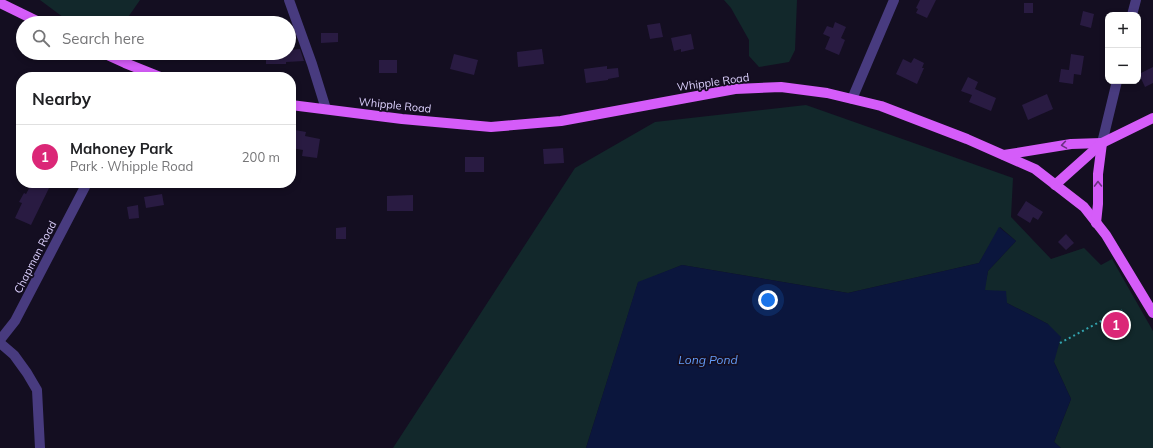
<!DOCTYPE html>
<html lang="en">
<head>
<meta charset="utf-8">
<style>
	body { margin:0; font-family:Mulish,sans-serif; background:#f6f6f6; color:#202124 }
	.controls { position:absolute; right:12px; top:12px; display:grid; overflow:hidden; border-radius:8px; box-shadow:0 2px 6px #0003 }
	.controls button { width:36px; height:36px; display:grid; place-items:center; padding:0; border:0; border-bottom:1px solid #e0e0e0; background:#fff; color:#202124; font:20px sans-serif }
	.you { position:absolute; left:768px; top:300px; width:14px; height:14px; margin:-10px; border:3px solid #fff; border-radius:50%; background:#1a73e8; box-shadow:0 0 0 6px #1a73e833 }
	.badge { display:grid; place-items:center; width:26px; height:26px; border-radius:50%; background:#db2777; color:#fff; font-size:13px; font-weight:700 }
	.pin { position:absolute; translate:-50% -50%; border:2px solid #fff; box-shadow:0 1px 4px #0006 }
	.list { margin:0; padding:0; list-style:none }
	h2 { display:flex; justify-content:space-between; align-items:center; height:52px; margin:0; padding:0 16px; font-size:17px }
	h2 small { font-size:13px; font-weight:400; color:#757577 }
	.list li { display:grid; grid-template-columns:26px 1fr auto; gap:12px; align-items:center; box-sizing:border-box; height:64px; padding:0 16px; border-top:1px solid #e0e0e0 }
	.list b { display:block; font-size:15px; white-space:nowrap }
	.list p { margin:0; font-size:13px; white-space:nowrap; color:#757577 }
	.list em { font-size:13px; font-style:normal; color:#757577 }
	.icon { flex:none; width:22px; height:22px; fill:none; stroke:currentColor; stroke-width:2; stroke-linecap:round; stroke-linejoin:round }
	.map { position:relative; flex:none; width:1153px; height:448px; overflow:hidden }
	.search { position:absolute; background:#fff; box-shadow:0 2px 6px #0003; left:16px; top:16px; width:280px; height:44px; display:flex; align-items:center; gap:10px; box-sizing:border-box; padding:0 14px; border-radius:22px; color:#757577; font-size:15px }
	.panel { position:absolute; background:#fff; box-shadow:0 2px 6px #0003; left:16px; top:72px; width:280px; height:116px; border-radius:16px }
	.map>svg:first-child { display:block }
</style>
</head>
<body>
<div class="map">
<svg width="1153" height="448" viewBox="0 0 1153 448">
	<rect width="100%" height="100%" fill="#140e21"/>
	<g fill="#12282b">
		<polygon points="40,0 140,0 124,23 71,23"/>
		<polygon points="724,0 797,0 795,50 789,62 759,67 749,56 749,40 731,8"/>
		<polygon points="806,105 1013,178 1011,217 1051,259 1084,248 1101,265 1112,259 1153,331 1153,448 1061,448 1054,442 1071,399 1054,362 1048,324 1007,303 984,290 988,271 1016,241 1000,227 979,263 848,293 682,265 638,283 586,448 393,448 575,168 655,122"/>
	</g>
	<polygon fill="#0b163d" points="999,227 1016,241 988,271 985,290 1006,291 1007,303 1048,324 1061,337 1054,362 1071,399 1054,442 1061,448 586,448 638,282 682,265 848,293 979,263"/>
	<g fill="#291b42">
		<polygon points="920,0 936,0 927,18 916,13 918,9 916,8"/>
		<rect x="1024" y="3" width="9" height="10"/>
		<polygon points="1083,11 1094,14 1091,28 1080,25"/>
		<polygon points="835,22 846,27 841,38 845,40 839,55 825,49 830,37 823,34 827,26 833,28"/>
		<polygon points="660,23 663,37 650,39 647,25"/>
		<polygon points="321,33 338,33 338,42 321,43"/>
		<polygon points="691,34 694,49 681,52 681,49 674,51 671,38"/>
		<polygon points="300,49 304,61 286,62 286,64 266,64 266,53 289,53 289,50"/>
		<polygon points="542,49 544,64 518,67 517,52"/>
		<polygon points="454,54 478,60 474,75 450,69"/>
		<polygon points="1071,54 1084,56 1081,75 1074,74 1073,84 1059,82 1061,69 1069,70"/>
		<polygon points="914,58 924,63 922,68 924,68 917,84 896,74 903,59 911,63"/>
		<rect x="379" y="60" width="18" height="13"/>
		<polygon points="607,66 607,69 618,68 619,77 608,79 608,80 586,83 584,69"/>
		<polygon points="1153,67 1153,83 1145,87 1139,74"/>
		<polygon points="968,77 978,82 975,89 996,98 991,111 969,102 972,95 961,91"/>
		<polygon points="1047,94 1053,109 1028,120 1022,105"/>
		<polygon points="295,130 306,132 305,136 320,139 317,158 302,156 303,150 291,148 291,134 294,135"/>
		<polygon points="563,148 564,163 544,164 543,149"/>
		<rect x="465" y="157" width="19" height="15"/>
		<polygon points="32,183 38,183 49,188 31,225 15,218 22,203 19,202 24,193 26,194"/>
		<polygon points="162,194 164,205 146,208 144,197"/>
		<polygon points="413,195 413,211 387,211 387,196"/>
		<polygon points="1026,201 1043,212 1038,220 1033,217 1030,223 1017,215"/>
		<polygon points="138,205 139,218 129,219 127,207"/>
		<polygon points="346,227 346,239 336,239 336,228"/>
		<polygon points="1066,234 1074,243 1066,250 1058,242"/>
	</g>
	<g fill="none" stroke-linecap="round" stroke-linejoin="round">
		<polyline stroke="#33a4af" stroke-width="2" stroke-dasharray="2 3" stroke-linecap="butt" points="1060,343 1122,310"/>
		<g stroke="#483b7f" stroke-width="10">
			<polyline points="289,0 312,64 326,109"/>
			<polyline points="1132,15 1136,0"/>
			<polyline points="852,99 894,0"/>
			<polyline points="1102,143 1117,81"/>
			<polyline points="0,340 15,321 87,183"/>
			<polyline points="0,343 14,355 27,373 37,390 40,448"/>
		</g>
		<g stroke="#d55cf9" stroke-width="10">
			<polyline points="0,3 41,23"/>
			<polyline points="103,53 125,63 160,77"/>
			<polyline points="291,105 402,119 491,127 561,121 735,89 781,87 827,93 881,106 967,139 1035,169 1084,207 1106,235 1153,313"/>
			<polyline points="1004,155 1071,144 1102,143 1098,174 1098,204 1096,223"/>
			<polyline points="1055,185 1102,143 1153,118"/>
		</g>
	</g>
	<defs><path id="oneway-chevron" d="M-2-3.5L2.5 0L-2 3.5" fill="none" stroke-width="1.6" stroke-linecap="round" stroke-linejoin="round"/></defs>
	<g stroke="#6b3182">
		<use href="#oneway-chevron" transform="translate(1064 145) rotate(171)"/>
		<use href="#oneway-chevron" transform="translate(1098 184) rotate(-91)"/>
	</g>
	<g text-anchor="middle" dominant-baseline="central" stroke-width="3.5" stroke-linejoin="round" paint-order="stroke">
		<g font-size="11" fill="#dcd0fd" stroke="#140e21">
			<text transform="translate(713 82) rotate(-8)">Whipple Road</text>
			<text transform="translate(395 105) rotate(6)">Whipple Road</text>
			<text transform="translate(35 257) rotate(-63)">Chapman Road</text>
		</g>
		<g font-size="12" font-style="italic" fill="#639df9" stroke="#140e21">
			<text x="708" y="359">Long Pond</text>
		</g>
	</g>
</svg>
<div class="controls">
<button>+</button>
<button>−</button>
</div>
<div class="you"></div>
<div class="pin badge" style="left:1116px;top:325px">1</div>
<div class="search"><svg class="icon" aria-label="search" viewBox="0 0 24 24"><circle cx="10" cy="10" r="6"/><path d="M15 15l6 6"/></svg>Search here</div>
<section class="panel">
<h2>Nearby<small></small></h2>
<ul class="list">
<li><span class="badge">1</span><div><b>Mahoney Park</b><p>Park · Whipple Road</p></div><em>200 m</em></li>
</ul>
</section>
</div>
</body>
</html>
